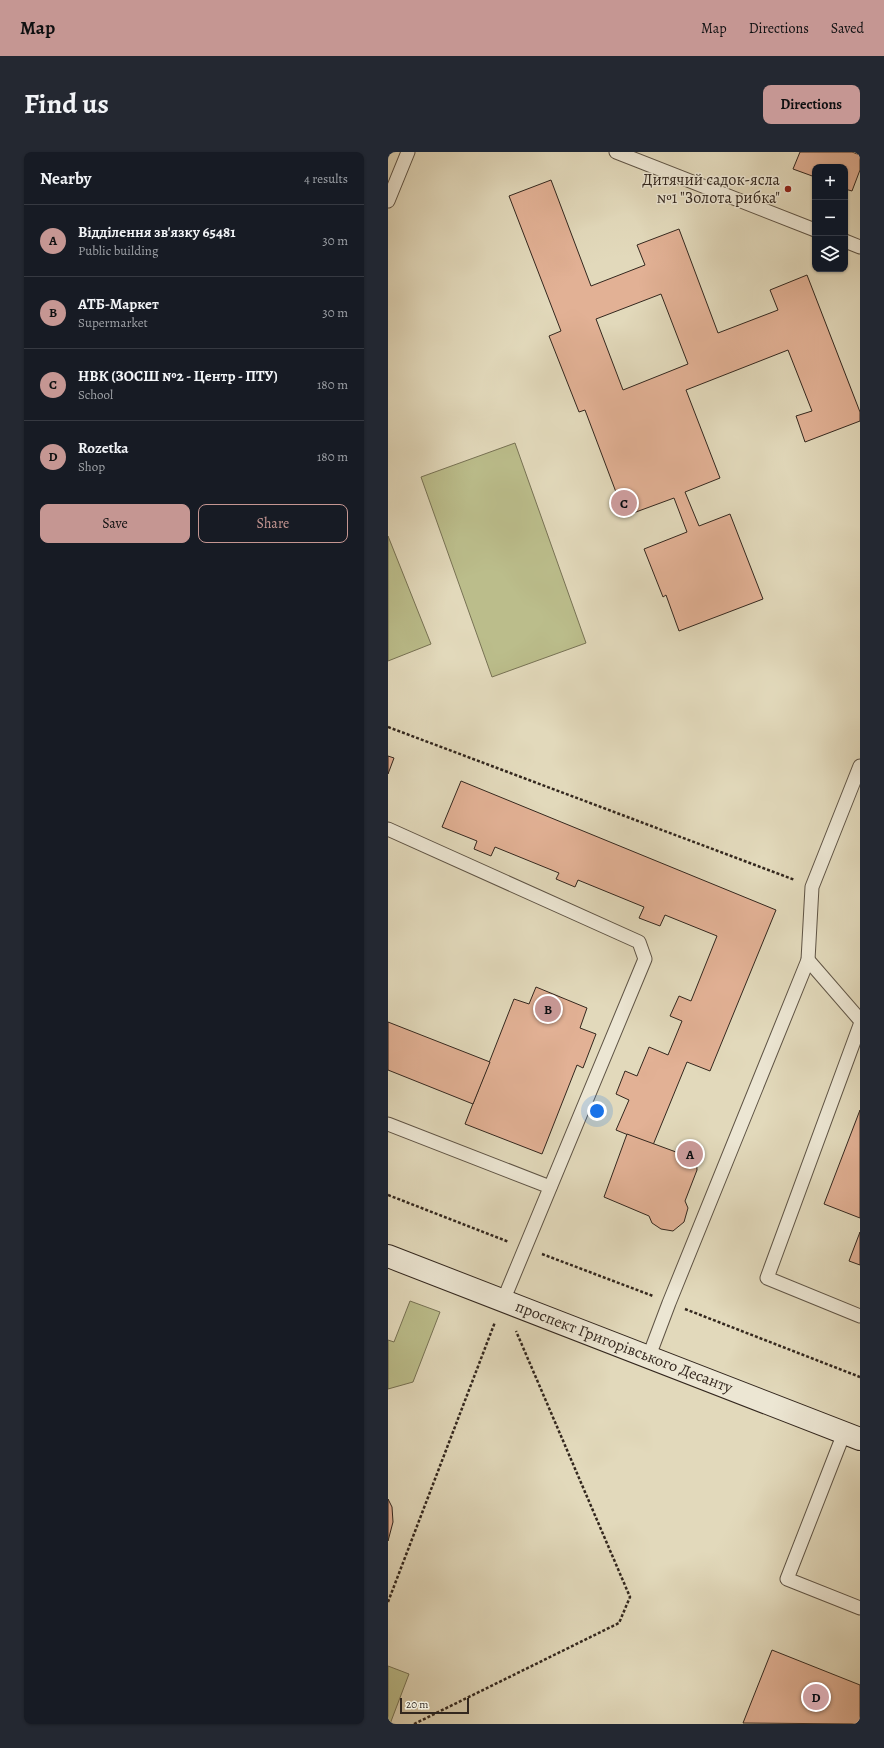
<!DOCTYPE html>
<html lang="en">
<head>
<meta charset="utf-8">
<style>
	body { margin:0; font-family:Alegreya,serif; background:#242831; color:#f1f3f6 }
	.controls { position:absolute; right:12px; top:12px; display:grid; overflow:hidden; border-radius:8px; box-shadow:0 1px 3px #0004 }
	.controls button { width:36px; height:36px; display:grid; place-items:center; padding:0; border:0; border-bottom:1px solid #363941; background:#171b24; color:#f1f3f6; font:20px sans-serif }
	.scale { position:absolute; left:12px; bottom:10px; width:69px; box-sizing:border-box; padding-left:4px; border:2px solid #33271e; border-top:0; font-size:11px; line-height:14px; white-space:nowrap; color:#33271e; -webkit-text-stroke:3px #ece6d3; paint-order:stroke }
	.you { position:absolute; left:209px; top:959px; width:14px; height:14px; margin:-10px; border:3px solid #fff; border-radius:50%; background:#1a73e8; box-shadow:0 0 0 6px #1a73e833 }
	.badge { display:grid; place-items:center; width:26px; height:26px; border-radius:50%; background:#c59692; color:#111; font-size:13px; font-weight:700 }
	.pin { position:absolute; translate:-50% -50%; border:2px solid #fff; box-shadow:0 1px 4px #0006 }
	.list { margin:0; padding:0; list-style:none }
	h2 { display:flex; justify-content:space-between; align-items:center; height:52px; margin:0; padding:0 16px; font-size:17px }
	h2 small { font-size:13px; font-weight:400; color:#9ea1a6 }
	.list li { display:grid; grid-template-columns:26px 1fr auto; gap:12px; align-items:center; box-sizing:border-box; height:72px; padding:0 16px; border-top:1px solid #363941 }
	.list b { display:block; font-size:15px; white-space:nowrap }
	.list p { margin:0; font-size:13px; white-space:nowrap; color:#9ea1a6 }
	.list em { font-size:13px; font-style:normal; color:#9ea1a6 }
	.actions { display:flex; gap:8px; padding:12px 16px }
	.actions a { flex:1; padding:9px 0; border:1px solid #c59692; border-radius:8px; text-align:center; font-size:14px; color:#c59692 }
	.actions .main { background:#c59692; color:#111 }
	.icon { flex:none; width:22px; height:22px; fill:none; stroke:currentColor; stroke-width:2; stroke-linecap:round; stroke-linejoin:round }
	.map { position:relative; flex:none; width:472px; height:1572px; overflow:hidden; border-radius:8px }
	header { display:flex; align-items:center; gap:24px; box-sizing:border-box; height:56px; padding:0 20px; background:#c59692; color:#111 }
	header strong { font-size:19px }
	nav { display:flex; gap:22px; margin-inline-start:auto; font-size:14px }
	.intro { display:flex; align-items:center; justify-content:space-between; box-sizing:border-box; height:96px; padding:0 24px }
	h1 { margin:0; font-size:28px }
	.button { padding:10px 18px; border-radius:8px; background:#c59692; color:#111; font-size:14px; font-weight:700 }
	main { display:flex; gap:24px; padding:0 24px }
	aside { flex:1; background:#171b24; border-radius:8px; box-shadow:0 1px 3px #0004 }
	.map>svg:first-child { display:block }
</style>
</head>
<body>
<header>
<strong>Map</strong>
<nav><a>Map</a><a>Directions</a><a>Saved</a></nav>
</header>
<div class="intro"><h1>Find us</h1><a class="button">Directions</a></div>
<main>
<aside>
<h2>Nearby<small>4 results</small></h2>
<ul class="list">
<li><span class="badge">A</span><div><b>Відділення зв'язку 65481</b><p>Public building</p></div><em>30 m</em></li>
<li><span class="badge">B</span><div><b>АТБ-Маркет</b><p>Supermarket</p></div><em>30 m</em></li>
<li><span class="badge">C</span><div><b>НВК (ЗОСШ №2 - Центр - ПТУ)</b><p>School</p></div><em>180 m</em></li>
<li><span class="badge">D</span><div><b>Rozetka</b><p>Shop</p></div><em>180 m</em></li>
</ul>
<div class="actions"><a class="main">Save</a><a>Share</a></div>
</aside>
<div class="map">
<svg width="472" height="1572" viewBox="0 0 472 1572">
	<rect width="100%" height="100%" fill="#e2d9bb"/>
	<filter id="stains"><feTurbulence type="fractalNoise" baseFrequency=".005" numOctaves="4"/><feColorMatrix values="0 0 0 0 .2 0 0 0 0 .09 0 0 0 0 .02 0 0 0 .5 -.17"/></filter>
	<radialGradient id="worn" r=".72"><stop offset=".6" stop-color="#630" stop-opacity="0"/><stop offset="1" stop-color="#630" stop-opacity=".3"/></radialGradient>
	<g fill="#bbbd8b" stroke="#777254">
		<polygon points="127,291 198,491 104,525 33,325"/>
		<polygon points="0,384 43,492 0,509"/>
		<polygon points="22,1149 52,1160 25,1230 0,1237 0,1188 6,1190"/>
		<polygon points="0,1514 21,1522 2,1572 0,1572"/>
	</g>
	<g fill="#e2b195" stroke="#33271e" fill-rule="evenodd">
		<polygon points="412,0 464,0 472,3 472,18 464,39 457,37 457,15 427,15 427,25 405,17"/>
		<path d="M 163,28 L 203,134 L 257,113 L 249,93 L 291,77 L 330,181 L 390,158 L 382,138 L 419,123 L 472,260 L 472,269 L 417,290 L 408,264 L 424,259 L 400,198 L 298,238 L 332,326 L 297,340 L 311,374 L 342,362 L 375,447 L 291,479 L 278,443 L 275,445 L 256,397 L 299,380 L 286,346 L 237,364 L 197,258 L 191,260 L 161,184 L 173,179 L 121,44 ZM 273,142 L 300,212 L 235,238 L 208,167 Z"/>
		<polygon points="0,604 6,606 0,622"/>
		<polygon points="73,629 388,758 322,919 299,910 265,993 228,978 241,948 228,942 237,919 249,924 261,895 280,903 294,869 282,864 291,844 303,849 329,784 277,763 272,774 251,766 256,755 190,728 187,735 168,727 171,721 107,695 103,704 86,697 89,689 54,675"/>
		<polygon points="148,835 199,856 192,876 208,882 195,916 189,913 154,1002 77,972 126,847 141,852"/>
		<polygon points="0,870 102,910 85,952 0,918"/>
		<polygon points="472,958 472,1066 436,1052"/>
		<polygon points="239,982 288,1000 297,999 308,1004 309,1018 297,1049 300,1056 296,1070 285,1079 273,1077 264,1071 261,1064 216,1045"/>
		<polygon points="472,1080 472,1113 461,1109"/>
		<polygon points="0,1347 4,1355 5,1370 0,1389"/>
		<polygon points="384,1498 472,1533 472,1572 355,1571"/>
	</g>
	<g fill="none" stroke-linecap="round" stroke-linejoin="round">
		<g stroke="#5f5445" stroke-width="15">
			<g id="lane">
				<polyline points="228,0 427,78"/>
				<polyline points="0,49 20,0"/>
				<polyline points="457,89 472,95"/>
				<polyline points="0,677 251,790 257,807 115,1149"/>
				<polyline points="420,808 472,868"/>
				<polyline points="472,873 379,1126 472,1164"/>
				<polyline points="0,972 162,1035"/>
				<polyline points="261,1204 281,1151 420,808 424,735 472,614"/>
				<polyline points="456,1281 399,1427 472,1456"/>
			</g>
		</g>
		<g stroke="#33271e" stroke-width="24">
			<polyline id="secondary" points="0,1104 472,1287"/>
		</g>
		<g stroke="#33271e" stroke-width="2.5" stroke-dasharray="3 2" stroke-linecap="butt">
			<polyline points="0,575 407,728"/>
			<polyline points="0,1043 121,1090"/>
			<polyline points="154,1102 265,1144"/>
			<polyline points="297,1157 472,1225"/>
			<polyline points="0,1450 107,1170"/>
			<polyline points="26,1572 231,1471 242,1445 128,1179"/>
		</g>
		<use href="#lane" stroke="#ece6d3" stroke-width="13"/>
		<use href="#secondary" stroke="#ece6d3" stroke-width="22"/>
	</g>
	<circle fill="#8f2418" stroke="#ece6d3" stroke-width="1.5" cx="400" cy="37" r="4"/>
	<g text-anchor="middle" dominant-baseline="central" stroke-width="3" stroke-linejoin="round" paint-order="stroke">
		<g font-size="16" fill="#33271e" stroke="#ece6d3" text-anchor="end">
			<text x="392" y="28">Дитячий садок-ясла<tspan x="392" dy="18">№1 "Золота рибка"</tspan></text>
		</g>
		<g font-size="16" fill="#33271e" stroke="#ece6d3">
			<text transform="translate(236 1195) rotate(21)">проспект Григорівського Десанту</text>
		</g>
	</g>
	<rect width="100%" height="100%" filter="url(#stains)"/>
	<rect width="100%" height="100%" fill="url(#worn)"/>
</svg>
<div class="controls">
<button>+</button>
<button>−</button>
<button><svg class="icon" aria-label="layers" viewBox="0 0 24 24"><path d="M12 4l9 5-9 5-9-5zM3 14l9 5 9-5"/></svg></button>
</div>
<div class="scale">20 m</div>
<div class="you"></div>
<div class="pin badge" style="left:302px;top:1002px">A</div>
<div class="pin badge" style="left:160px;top:857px">B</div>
<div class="pin badge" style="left:236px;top:351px">C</div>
<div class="pin badge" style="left:428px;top:1545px">D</div>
</div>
</main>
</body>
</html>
